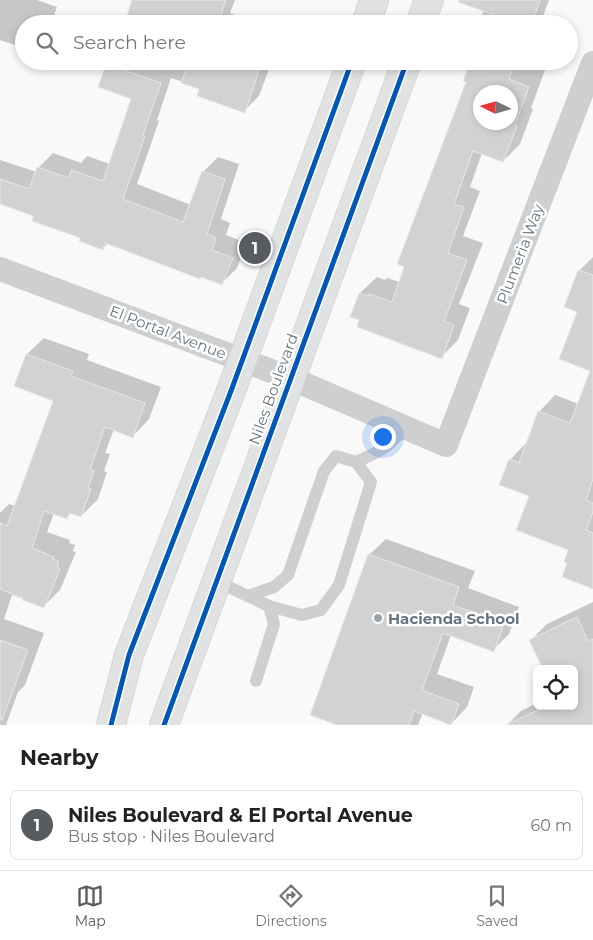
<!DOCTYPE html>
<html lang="en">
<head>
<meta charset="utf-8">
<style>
	body { margin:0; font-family:Montserrat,sans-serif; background:#f2f2f2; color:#222 }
	.controls { position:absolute; right:15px; bottom:15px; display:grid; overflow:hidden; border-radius:8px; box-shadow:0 2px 8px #0003 }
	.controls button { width:45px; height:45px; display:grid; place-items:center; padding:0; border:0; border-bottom:1px solid #e0e0e0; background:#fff; color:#222; font:25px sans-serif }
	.compass { position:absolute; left:473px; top:85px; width:45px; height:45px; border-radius:50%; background:#fff; box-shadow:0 2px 8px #0003; rotate:275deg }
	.you { position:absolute; left:382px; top:436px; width:18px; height:18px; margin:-12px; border:4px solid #fff; border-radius:50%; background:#1a73e8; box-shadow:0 0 0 8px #1a73e833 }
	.badge { display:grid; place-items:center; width:32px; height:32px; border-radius:50%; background:#585c60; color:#fff; font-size:16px; font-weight:700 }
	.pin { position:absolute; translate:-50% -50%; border:2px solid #fff; box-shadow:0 1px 5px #0006 }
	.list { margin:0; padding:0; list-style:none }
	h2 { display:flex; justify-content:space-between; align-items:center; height:65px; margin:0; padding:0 20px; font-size:21px }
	h2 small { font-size:16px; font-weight:400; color:#767676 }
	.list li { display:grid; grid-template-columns:32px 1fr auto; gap:15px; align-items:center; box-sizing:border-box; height:70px; margin:0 10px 10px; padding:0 10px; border:1px solid #e0e0e0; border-radius:8px }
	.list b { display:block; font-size:19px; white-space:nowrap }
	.list p { margin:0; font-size:16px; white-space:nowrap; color:#767676 }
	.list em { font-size:16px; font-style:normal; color:#767676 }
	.icon { flex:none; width:28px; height:28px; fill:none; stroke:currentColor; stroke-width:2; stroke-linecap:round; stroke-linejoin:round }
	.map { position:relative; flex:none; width:593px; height:725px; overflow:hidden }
	.search { position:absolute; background:#fff; box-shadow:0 2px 8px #0003; left:15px; right:15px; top:15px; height:55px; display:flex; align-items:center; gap:12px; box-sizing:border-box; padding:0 18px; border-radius:28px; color:#767676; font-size:19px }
	.sheet { height:145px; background:#fff }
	nav { display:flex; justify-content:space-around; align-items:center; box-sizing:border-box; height:70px; border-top:1px solid #e0e0e0; background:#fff; font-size:14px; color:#767676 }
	nav a { display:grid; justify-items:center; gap:2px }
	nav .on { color:#585c60 }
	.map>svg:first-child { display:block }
</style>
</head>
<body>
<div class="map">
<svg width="593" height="725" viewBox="0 0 593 725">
	<rect width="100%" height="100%" fill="#f9f9f9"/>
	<g fill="#0003" fill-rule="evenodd">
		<polygon points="0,0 37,0 57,7 51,24 24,24 24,48 0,40"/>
		<polygon points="134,0 235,0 230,13 262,24 125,24"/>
		<polygon points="488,0 549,0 540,24 474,24 482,15"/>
		<polygon points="108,61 272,61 259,96 244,111 201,88 171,78 157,120 159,121 137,184 191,205 203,172 218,157 239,164 221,219 230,223 226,235 247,243 237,268 222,283 108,243 103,248 35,216 0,203 0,160 37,172 38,168 53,153 81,163 87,156 110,164 133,98 100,86"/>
		<path d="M 461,61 L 525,61 L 524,62 L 545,70 L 531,108 L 533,109 L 520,144 L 503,161 L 482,153 L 470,187 L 480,191 L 463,236 L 483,243 L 459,304 L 470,308 L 458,340 L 441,357 L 352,316 L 360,293 L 377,277 L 385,280 L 387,278 L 400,282 L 467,82 L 471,65 ZM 480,92 L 510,92 L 510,122 L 480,122 Z"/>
		<polygon points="593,257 593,588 570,549 530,495 510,460 526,443 539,412 555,395 579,404 591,370 579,311 579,271"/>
		<polygon points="44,338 89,354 87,360 161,387 149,419 133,436 114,429 105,453 110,454 104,471 107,472 98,499 81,516 72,512 67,518 54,513 47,532 70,540 69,543 75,545 73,551 76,552 60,590 44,606 12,595 4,619 44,633 25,685 18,692 6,725 0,725 0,513 9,504 15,506 54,400 16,386 27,354"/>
		<polygon points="386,539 475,571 468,588 519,607 509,634 493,650 451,635 437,674 474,687 467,707 451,724 423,713 418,725 340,725 369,555"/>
		<polygon points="593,602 593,725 507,725 521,711 537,703 537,706 574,706 574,669 539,669 543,665 531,640 547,624"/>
		<polygon points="537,671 537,682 533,674"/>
	</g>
	<g fill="#d0d2d3" stroke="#e8e8e8" fill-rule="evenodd">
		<polygon points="132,0 226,0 218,24 124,24"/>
		<polygon points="459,0 540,0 532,24 490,24 494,15 458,2"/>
		<polygon points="189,61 262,61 245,113 197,96 199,89 181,83"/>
		<path d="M 471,61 L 515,61 L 509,79 L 529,87 L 515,125 L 517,126 L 503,162 L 473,151 L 454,204 L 464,207 L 448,253 L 467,260 L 444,321 L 454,325 L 442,359 L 357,327 L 359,320 L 350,317 L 359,293 L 368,296 L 369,294 L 392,302 L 404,267 L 397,264 L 466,82 L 463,81 ZM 480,92 L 510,92 L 510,122 L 480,122 Z"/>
		<polygon points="106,64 161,83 143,135 145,136 123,199 183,222 202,171 225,179 207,234 216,238 212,250 233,258 222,285 201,277 200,279 105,243 103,250 79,241 80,238 32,221 33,216 0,204 0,179 29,189 37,167 69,178 71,170 103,181 131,99 98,87"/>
		<polygon points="578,270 593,275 593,479 586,500 593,503 593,512 586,530 593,533 593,589 562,577 567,563 564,562 568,550 516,530 529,496 499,485 509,459 519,463 538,411 570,423 590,371 559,359 577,312 564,307"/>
		<polygon points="26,354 73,371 71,376 145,403 133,438 105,427 90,469 94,471 88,488 91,489 81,517 69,513 67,519 44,511 32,548 54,557 53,559 59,562 57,567 60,569 44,608 22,600 23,598 0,589 0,523 7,526 53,401 14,386"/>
		<polygon points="368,554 459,587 453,605 504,623 494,652 443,633 422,690 459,704 451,725 414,711 409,725 337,725 310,715"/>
		<polygon points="577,617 588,641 593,639 593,725 506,725 546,706 574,706 574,669 543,669 529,640"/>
		<polygon points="0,640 28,650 2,720 0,720"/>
	</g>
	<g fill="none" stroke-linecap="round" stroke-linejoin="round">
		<g stroke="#d5d6d7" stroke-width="30">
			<g id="secondary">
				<polyline points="366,24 374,0"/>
				<polyline points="420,24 429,0"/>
				<polyline points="111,725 129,655 231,391 352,61"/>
				<polyline points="164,725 407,61"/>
			</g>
		</g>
		<g stroke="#cecfd0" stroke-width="12">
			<path d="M 356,462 C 373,454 397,445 402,426"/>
			<polyline points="216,581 269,606 274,624 256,681"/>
			<polyline points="248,596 274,587 288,575 324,471 336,456 356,462 371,482 339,585 321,610 302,615 269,606"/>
		</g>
		<polyline stroke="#cecfd0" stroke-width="24" points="0,269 290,378 446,445 593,63"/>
		<use href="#secondary" stroke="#e1e2e2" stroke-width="28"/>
		<g stroke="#fff" stroke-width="8">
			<g id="cycleway">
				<polyline points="111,725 129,655 231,391 352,61"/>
				<polyline points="164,725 407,61"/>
			</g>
		</g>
		<use href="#cycleway" stroke="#0057b8" stroke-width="5"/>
	</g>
	<circle fill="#99a4ac" stroke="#fff" stroke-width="2" cx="378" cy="618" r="5"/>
	<g text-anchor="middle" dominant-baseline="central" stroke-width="5" stroke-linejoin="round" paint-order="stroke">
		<g font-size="15" fill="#657683" stroke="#fff">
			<text transform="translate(520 254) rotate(-69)">Plumeria Way</text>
			<text transform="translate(168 332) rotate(21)">El Portal Avenue</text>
			<text transform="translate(273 389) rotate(-70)">Niles Boulevard</text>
		</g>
		<g font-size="15" font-weight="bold" fill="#657683" stroke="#fff" text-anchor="start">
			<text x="388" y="618">Hacienda School</text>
		</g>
	</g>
</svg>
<div class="controls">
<button><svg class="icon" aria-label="locate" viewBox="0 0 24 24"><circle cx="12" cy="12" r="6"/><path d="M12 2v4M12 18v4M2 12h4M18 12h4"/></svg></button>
</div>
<svg class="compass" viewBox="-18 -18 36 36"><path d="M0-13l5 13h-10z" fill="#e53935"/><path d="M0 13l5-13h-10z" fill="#767676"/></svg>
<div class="you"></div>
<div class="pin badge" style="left:255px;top:248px">1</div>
<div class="search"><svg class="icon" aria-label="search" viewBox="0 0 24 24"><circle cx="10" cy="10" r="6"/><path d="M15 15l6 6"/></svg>Search here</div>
</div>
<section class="sheet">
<h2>Nearby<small></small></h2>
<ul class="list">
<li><span class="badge">1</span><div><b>Niles Boulevard &amp; El Portal Avenue</b><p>Bus stop · Niles Boulevard</p></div><em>60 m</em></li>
</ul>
</section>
<nav>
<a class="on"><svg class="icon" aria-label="map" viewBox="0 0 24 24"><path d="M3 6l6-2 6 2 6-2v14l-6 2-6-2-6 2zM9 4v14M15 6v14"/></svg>Map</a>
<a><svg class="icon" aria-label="directions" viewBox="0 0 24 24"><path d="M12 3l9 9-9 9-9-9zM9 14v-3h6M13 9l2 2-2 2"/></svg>Directions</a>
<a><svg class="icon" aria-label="saved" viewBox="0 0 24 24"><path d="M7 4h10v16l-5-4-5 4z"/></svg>Saved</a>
</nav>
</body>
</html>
